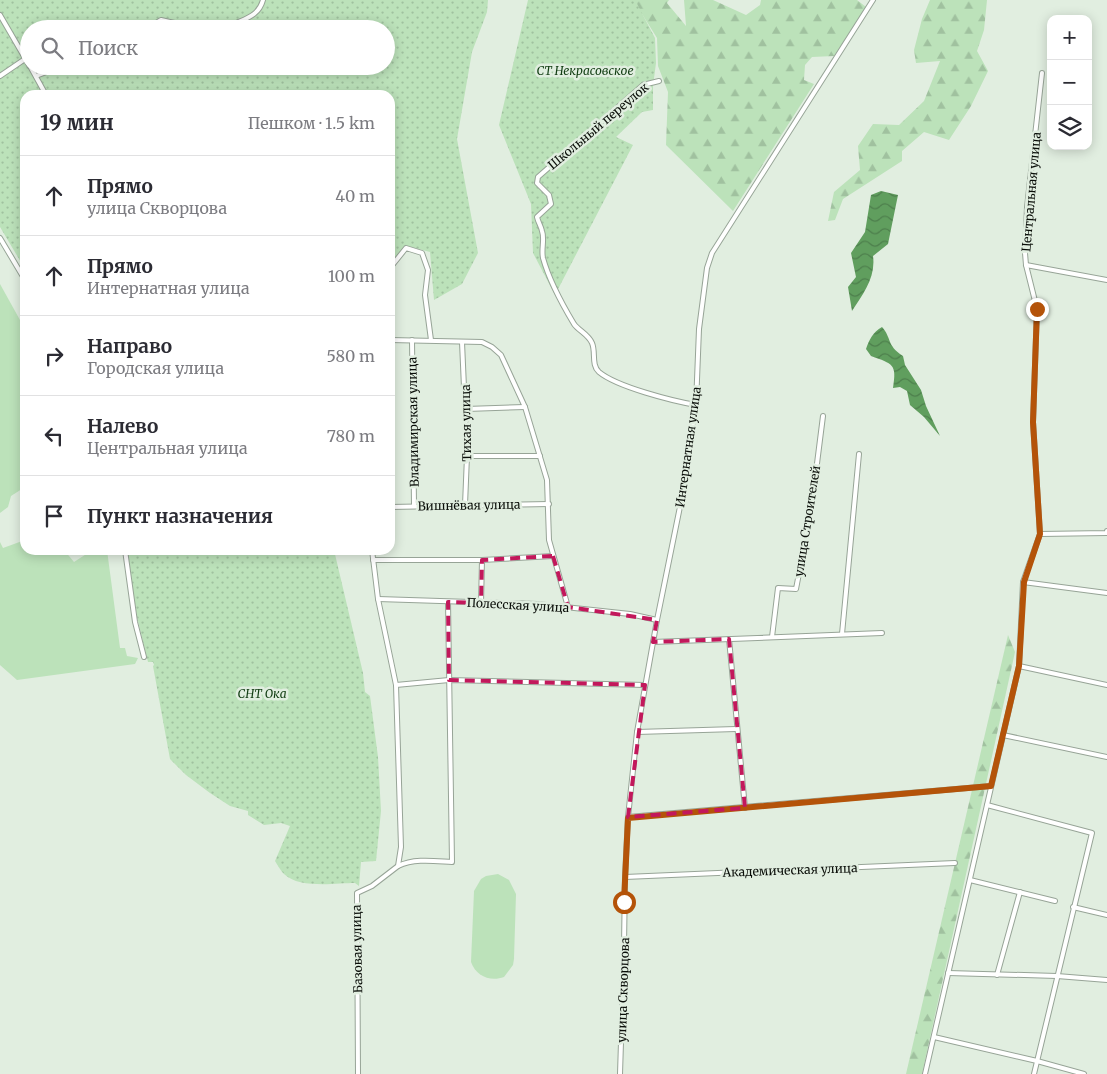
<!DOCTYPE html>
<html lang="ru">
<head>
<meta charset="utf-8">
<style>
	body { margin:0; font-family:Merriweather,serif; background:#f2f2f3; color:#2b2b33 }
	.controls { position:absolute; right:15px; top:15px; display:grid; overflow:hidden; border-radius:10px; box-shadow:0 2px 12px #0003 }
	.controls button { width:45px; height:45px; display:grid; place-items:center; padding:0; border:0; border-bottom:1px solid #e1e1e2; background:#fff; color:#2b2b33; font:25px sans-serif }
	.stop { position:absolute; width:15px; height:15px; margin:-11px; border:4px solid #b45309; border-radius:50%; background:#fff }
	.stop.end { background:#b45309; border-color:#fff; box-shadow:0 1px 5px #0008 }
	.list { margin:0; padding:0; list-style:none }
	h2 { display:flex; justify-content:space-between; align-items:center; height:65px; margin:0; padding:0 20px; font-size:21px }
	h2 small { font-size:16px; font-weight:400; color:#7c7c81 }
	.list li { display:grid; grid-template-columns:32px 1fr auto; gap:15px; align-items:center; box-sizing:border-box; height:80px; padding:0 20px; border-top:1px solid #e1e1e2 }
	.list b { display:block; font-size:19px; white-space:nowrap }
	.list p { margin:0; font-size:16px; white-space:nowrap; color:#7c7c81 }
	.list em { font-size:16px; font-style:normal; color:#7c7c81 }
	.icon { flex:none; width:28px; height:28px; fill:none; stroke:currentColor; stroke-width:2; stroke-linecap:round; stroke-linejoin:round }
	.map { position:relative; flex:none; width:1107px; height:1074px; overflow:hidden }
	.search { position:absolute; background:#fff; box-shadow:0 2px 12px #0003; left:20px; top:20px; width:375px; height:55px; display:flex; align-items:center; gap:12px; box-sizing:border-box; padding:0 18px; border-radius:28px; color:#7c7c81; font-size:19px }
	.panel { position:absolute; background:#fff; box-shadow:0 2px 12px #0003; left:20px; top:90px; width:375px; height:465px; border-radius:15px }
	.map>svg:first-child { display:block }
</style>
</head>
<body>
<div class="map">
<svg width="1107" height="1074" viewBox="0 0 1107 1074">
	<defs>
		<pattern id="forest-firs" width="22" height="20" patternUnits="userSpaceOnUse" patternTransform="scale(1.25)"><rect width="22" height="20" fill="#bce2ba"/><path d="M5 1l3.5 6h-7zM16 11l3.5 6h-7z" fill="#a0c19f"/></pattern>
		<pattern id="garden-dots" width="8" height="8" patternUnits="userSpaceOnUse" patternTransform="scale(1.25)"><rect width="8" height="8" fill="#bce2ba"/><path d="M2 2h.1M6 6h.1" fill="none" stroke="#a0c19f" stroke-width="1.8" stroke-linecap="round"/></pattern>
		<pattern id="water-waves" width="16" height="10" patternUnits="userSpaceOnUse" patternTransform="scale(1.25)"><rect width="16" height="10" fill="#609e5e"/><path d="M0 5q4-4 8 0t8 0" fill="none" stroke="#4d7f4c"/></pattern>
	</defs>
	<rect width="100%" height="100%" fill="#e1eee0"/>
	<g fill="url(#forest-firs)">
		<polygon points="631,0 669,0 667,3 686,26 684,0 713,0 746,15 760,5 761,0 857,0 866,7 834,56 812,57 805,65 804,80 814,84 733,211 666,145 668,92 658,66 657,38 642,14"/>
		<polygon points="930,0 987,0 984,30 977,51 988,71 971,106 949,140 924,132 902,151 902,161 843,199 835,220 828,221 834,192 860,170 858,146 873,124 899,125 924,101 940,61 916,63 914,50 922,19"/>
		<polygon points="1008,635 1015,652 922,1074 906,1074"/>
	</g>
	<g fill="#bce2ba">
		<polygon points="0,284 25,329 25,487 11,496 8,507 0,513"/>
		<polygon points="25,540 25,550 64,550 74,562 91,551 107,550 120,648 125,648 127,656 138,658 135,664 17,680 0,665 0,542 3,548"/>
		<path d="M 498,874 L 509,880 L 516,894 L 514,959 L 513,965 L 504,977 C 490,982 476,976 471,962 L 474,891 L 481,879 L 486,876 Z"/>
	</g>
	<g fill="url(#garden-dots)" fill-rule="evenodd">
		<path d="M 0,0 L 488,0 L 487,12 L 472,52 L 457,139 L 478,253 L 462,284 L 434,300 L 430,252 L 407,246 L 390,266 L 390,95 L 25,95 L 25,269 L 0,227 ZM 29,29 L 386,29 L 386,66 L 29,66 Z"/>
		<polygon points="528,0 635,0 655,38 656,63 653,86 653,110 642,112 616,137 633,145 555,295 533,253 531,204 499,125"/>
		<path d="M 127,550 L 334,550 L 363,673 L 365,692 L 370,696 L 378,757 L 381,811 L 376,861 L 361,862 L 359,886 L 355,883 C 336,883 299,889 284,874 C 281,871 278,866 275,861 L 290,826 L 281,823 L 264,825 L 248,815 L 248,811 L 230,806 L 210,793 L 186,775 L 170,759 L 153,666 L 154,665 L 153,662 L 148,662 L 137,617 Z"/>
	</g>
	<g fill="url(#water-waves)">
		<path d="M 881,191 L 898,195 L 888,244 L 873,256 C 876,277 863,294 852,311 L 848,287 L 856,277 L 851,253 L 865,232 L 871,195 Z"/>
		<path d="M 882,327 C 892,338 886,345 903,356 L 905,365 L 921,390 L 926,406 L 940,436 L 924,417 L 910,405 L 907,391 L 900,387 L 893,388 C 897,364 893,364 871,356 L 866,349 C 869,340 873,332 882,327 Z"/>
	</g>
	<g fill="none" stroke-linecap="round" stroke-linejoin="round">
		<g stroke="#97a497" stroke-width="6">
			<g id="street">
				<polyline points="0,15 29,65"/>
				<polyline points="146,29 161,20 179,24 182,29"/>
				<path d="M 225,29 C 240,19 258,19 263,0"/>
				<polyline points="30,66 46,95"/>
				<polyline points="0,76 25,59"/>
				<polyline points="36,76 62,66"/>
				<path d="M 659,81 L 643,85 L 538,177 L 537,183 L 549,195 L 551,204 L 537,217 C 538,222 541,226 542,231 C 545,239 541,249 543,258 C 549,280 562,304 574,324 C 579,331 588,334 592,343 C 596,352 591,365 599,372 C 617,387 673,401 696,405"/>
				<polyline points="0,238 25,280"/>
				<polyline points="1026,265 1107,280"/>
				<polyline points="390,268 406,248 422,253 428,270 425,295 431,340"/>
				<polyline points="390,340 482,342 492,347 501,355 525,407 547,480 549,540 568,607"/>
				<polyline points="412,340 414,505"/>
				<polyline points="462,342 467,456 465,505"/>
				<polyline points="466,409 525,407"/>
				<polyline points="467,456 540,456"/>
				<polyline points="390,507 549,504"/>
				<polyline points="1040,534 1107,533 1107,531"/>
				<polyline points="125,550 135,622 144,657"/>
				<polyline points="373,560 482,560 553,556"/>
				<polyline points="1023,582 1107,593"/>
				<polyline points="378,599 537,604 630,614 657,620"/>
				<polyline points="481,603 482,560"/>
				<polyline points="842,634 859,454"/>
				<polyline points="772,637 778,588 796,589 811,511 823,416"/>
				<polyline points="729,639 745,808"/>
				<polyline points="653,642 882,633"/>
				<polyline points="1019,666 1107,685"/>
				<polyline points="396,685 449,680 645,685"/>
				<polyline points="637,732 736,729"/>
				<polyline points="1003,735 1107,757"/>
				<polyline points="987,805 1092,833 1034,1074"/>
				<polyline points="628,817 991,786"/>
				<path d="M 398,866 C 415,858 434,861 452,862 L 448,602"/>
				<polyline points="625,877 955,863"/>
				<polyline points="970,880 1055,901"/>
				<polyline points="1073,907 1107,915"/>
				<polyline points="948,973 1057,976 1107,980"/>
				<polyline points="997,975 1020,892"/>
				<polyline points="934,1037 1037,1061 1084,1074"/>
				<polyline points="358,1074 357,893 372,886 398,866 401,847 396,685 378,599 372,550"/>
				<polyline points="620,1074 624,946 625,877 628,817 637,732 657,620 684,487 696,405 699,329 707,268 712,253 873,0"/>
				<polyline points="925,1074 1019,666 1023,582 1040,534 1033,422 1037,309 1026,265 1025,253 1027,207 1042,73"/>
			</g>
		</g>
		<use href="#street" stroke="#fff" stroke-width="4"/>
	</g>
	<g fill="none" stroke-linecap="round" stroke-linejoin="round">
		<polyline stroke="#b45309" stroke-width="6" points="624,902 628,818 991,786 1019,666 1024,582 1040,534 1033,422 1037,309"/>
	</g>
	<path fill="none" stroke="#c2185b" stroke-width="4" stroke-dasharray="10 6" stroke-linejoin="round" d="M 553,556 L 568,607 L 657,620 L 653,642 L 729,639 L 745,808 L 628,817 L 645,685 L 449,680 L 448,602 L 481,603 L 482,560 Z"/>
	<g text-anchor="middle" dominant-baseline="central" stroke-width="5" stroke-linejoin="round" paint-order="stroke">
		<g font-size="12" font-style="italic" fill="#113d12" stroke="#e1eee0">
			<text x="585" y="70">СТ Некрасовское</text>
			<text x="262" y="693">СНТ Ока</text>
		</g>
		<g font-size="12" fill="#0a0e09" stroke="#e1eee0">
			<text transform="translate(598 126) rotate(-40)">Школьный переулок</text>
			<text transform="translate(1031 192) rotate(-85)">Центральная улица</text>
			<text transform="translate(413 422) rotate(-91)">Владимирская улица</text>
			<text transform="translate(466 423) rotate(-91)">Тихая улица</text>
			<text transform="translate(688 447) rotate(-82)">Интернатная улица</text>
			<text transform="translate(469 505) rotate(-1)">Вишнёвая улица</text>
			<text transform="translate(807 521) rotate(-81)">улица Строителей</text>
			<text transform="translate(518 605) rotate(3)">Полесская улица</text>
			<text transform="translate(790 870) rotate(-2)">Академическая улица</text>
			<text transform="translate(357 949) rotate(-91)">Базовая улица</text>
			<text transform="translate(623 990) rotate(-88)">улица Скворцова</text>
		</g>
	</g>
</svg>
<div class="controls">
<button>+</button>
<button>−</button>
<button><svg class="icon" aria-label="layers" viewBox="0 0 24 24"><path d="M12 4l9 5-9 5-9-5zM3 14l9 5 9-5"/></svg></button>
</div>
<div class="stop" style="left:624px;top:902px"></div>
<div class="stop end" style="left:1037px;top:309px"></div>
<div class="search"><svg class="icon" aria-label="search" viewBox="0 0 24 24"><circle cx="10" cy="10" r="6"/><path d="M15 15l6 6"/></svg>Поиск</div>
<section class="panel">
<h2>19 мин<small>Пешком · 1.5 km</small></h2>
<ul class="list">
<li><svg class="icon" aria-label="ahead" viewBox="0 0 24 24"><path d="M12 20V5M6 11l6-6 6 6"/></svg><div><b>Прямо</b><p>улица Скворцова</p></div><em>40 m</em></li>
<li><svg class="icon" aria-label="ahead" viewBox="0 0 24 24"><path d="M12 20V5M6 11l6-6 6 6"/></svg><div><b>Прямо</b><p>Интернатная улица</p></div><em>100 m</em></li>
<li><svg class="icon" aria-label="right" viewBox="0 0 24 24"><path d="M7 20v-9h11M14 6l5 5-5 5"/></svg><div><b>Направо</b><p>Городская улица</p></div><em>580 m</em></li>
<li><svg class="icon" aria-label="left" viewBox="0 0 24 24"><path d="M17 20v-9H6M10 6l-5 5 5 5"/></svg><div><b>Налево</b><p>Центральная улица</p></div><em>780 m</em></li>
<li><svg class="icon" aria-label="arrive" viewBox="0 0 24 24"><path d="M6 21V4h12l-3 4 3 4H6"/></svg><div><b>Пункт назначения</b></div></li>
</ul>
</section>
</div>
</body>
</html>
